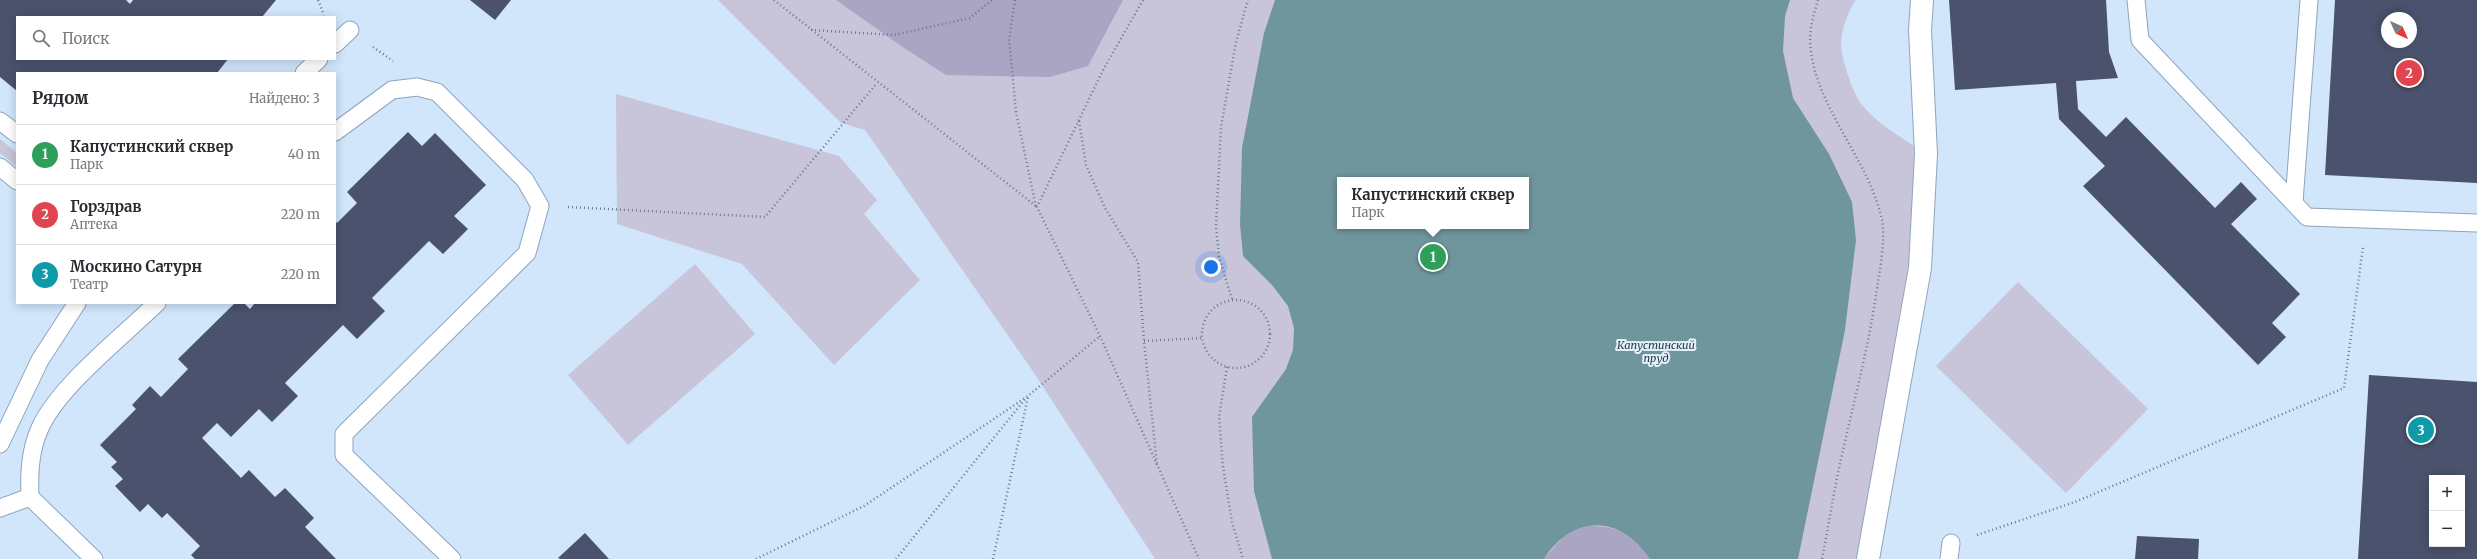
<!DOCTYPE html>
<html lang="ru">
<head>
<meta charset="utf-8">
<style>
	body { margin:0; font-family:Merriweather,serif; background:#f7f7f7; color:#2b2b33 }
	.controls { position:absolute; right:12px; bottom:12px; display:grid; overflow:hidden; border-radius:0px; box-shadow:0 2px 10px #0003 }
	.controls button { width:36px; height:36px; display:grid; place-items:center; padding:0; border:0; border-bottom:1px solid #e1e1e2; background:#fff; color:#2b2b33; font:20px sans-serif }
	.compass { position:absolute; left:2381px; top:12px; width:36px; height:36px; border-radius:50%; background:#fff; box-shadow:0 2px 10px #0003; rotate:135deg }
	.you { position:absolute; left:1211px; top:267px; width:14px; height:14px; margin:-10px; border:3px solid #fff; border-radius:50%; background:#1a73e8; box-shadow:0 0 0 6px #1a73e833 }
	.badge { display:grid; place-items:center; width:26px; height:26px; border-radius:50%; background:#c44084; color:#fff; font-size:13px; font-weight:700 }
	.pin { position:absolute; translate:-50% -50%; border:2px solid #fff; box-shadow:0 1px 4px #0006 }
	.popup { position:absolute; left:1337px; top:177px; width:192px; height:52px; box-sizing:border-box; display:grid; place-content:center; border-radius:0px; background:#fff; filter:drop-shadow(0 1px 3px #0005); font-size:13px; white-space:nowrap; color:#7c7c81 }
	.popup b { font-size:15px; color:#2b2b33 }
	.popup::after { content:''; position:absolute; left:50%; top:100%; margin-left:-8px; border:8px solid transparent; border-top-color:#fff }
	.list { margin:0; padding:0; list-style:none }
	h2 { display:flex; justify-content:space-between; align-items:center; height:52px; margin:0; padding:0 16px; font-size:17px }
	h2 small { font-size:13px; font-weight:400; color:#7c7c81 }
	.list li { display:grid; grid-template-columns:26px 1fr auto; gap:12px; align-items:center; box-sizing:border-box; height:60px; padding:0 16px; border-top:1px solid #e1e1e2 }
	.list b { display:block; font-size:15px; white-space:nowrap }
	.list p { margin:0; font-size:13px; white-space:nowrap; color:#7c7c81 }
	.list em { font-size:13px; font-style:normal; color:#7c7c81 }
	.icon { flex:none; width:22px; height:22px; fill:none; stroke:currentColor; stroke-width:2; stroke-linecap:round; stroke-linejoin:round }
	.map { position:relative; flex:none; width:2477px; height:559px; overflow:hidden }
	.search { position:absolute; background:#fff; box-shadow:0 2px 10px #0003; left:16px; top:16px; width:320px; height:44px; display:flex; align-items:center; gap:10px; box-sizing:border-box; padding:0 14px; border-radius:0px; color:#7c7c81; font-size:15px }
	.panel { position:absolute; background:#fff; box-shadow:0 2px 10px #0003; left:16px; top:72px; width:320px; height:232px; border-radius:0px }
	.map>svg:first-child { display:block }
</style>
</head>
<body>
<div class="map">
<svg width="2477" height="559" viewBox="0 0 2477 559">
	<rect width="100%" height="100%" fill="#d1e5fb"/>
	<g fill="#c8c5db" fill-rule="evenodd">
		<path d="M 718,0 L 1856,0 C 1849,8 1841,32 1841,43 C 1841,58 1853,95 1863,106 C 1877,123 1896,134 1914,146 L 1916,220 L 1908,294 L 1860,559 L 1155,559 L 1034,373 L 865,130 L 841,123 ZM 1340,180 L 1526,180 L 1526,226 L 1340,226 Z"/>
		<polygon points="616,94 839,156 877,200 864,214 920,280 834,365 742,264 617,224"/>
		<polygon points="0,139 17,153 17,167 0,153"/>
		<polygon points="695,264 755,334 628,445 568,375"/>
		<polygon points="2018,282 2148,409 2066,493 1936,366"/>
	</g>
	<g fill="#a9a5c3">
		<polygon points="836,0 1123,0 1088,66 1050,77 946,75 907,50"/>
		<path d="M 1586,525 C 1619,528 1631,530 1650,559 L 1544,559 L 1566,533 Z"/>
	</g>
	<path fill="#70969d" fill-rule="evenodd" d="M 1275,0 L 1790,0 L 1785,16 L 1783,51 L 1793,98 L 1829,154 L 1852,202 L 1856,240 L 1845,330 L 1798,559 L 1650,559 C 1621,515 1573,513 1544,559 L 1272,559 L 1254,491 L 1252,417 L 1286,369 L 1293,350 L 1294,328 L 1288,306 L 1272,285 L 1243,256 L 1240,224 L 1242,148 L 1264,33 ZM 1340,180 L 1526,180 L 1526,226 L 1340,226 Z"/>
	<g fill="#4a526d" fill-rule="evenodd">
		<polygon points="0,0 126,0 130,4 133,0 276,0 262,17 17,17 17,59 228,59 217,73 17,73 17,91 0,77"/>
		<polygon points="470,0 511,0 495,20"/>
		<polygon points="1949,0 2106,0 2109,52 2118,78 2076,81 2078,109 2106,137 2126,117 2215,208 2241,182 2257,199 2231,224 2300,294 2272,323 2286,337 2258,365 2083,186 2105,166 2059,119 2056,83 1955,90"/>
		<path d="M 2335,0 L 2477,0 L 2477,183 L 2325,175 ZM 2387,18 L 2411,18 L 2411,42 L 2387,42 Z"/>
		<polygon points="408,132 422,146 435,133 486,185 454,216 468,229 443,254 429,241 372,298 385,311 357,339 343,325 285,383 298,396 272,422 259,409 231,437 217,423 202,438 241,478 249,470 275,497 285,488 314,518 305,527 336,559 195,559 191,555 200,546 167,513 162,518 148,504 140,512 115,486 123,479 111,467 117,462 100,445 136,409 132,405 150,386 161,397 188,369 178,359 235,303 244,303 250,309 255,303 335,303 335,221 337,223 357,203 347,192"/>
		<path d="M 2369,375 L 2477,382 L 2477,559 L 2358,559 ZM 2432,478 L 2462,478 L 2462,544 L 2432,544 Z"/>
		<polygon points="585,533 609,559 560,559 558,558"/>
		<polygon points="2137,536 2199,539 2198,559 2135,559"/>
	</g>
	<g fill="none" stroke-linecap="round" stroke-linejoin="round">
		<g stroke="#8ea5bf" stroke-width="19">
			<g id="service">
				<polyline points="2136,0 2140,40 2307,217 2477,223"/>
				<polyline points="335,44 350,30"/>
				<polyline points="304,73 319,59"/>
				<polyline points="0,121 17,134"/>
				<polyline points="335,132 392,90 417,87 437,92 525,180 540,206 527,253 344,434 344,455 452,559"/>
				<polyline points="0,167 17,181"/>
				<polyline points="2294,202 2309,0"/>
				<polyline points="0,444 40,360 77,303"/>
				<path d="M 30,497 C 29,473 30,450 40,428 C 59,386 123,336 157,303"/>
				<polyline points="0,508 30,497 94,559"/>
				<polyline points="1949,559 1951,543"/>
			</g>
		</g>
		<g stroke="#8ea5bf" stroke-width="24">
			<polyline id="minor" points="1868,559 1920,268 1926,154 1920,30 1922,0"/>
		</g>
		<g stroke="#6d7b8b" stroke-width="2.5" stroke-dasharray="1 3" stroke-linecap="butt">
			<polyline points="318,0 324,15"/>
			<polyline points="774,0 1037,207"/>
			<polyline points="1015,0 1009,39 1016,112 1036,207"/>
			<polyline points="1143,0 1103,70 1037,207 1100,336 1199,559"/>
			<path d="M 1818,0 C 1814,13 1810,27 1810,41 C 1813,106 1868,156 1882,220 C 1886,238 1879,276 1876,295 C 1868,349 1854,401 1842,455 C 1834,489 1829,524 1822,559"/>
			<polyline points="811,30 894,35 970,18 992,0"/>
			<polyline points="373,47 393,61"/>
			<polyline points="1079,121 1086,165 1105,208 1138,262 1144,341 1157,465"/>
			<polyline points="568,207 765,217 877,83"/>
			<polyline points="1232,299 1219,257 1216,226 1221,127 1236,42 1248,0"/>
			<circle cx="1236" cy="334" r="34"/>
			<polyline points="1144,341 1202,338"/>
			<polyline points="1227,367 1219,417 1223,467 1232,522 1243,559"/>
			<polyline points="1977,535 2075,502 2344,388 2363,247"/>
			<polyline points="756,559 864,506 1028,396 1100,336"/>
			<polyline points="896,559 1026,398"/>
			<polyline points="993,559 1028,397"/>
		</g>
		<use href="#service" stroke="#fff" stroke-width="17"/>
		<use href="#minor" stroke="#fff" stroke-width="22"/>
	</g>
	<g text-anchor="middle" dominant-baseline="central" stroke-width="4" stroke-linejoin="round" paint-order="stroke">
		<g font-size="11" font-style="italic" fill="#13393f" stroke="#e7f1fc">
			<text x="1656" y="345">Капустинский<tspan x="1656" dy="13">пруд</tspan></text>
		</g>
	</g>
</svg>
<div class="controls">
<button>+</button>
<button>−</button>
</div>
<svg class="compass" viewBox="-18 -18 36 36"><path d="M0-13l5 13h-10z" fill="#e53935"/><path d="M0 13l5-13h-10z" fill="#7c7c81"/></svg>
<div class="you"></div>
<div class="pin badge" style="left:1433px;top:257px;background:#2e9e5b">1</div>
<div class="popup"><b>Капустинский сквер</b>Парк</div>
<div class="pin badge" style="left:2409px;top:73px;background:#e0444e">2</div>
<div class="pin badge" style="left:2421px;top:430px;background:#0f9aa8">3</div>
<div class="search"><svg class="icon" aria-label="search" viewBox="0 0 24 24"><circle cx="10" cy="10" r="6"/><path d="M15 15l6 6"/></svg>Поиск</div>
<section class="panel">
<h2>Рядом<small>Найдено: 3</small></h2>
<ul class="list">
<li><span class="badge" style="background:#2e9e5b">1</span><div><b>Капустинский сквер</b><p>Парк</p></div><em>40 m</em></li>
<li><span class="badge" style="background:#e0444e">2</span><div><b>Горздрав</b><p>Аптека</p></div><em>220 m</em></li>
<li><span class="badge" style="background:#0f9aa8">3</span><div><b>Москино Сатурн</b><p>Театр</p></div><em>220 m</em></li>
</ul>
</section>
</div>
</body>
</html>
